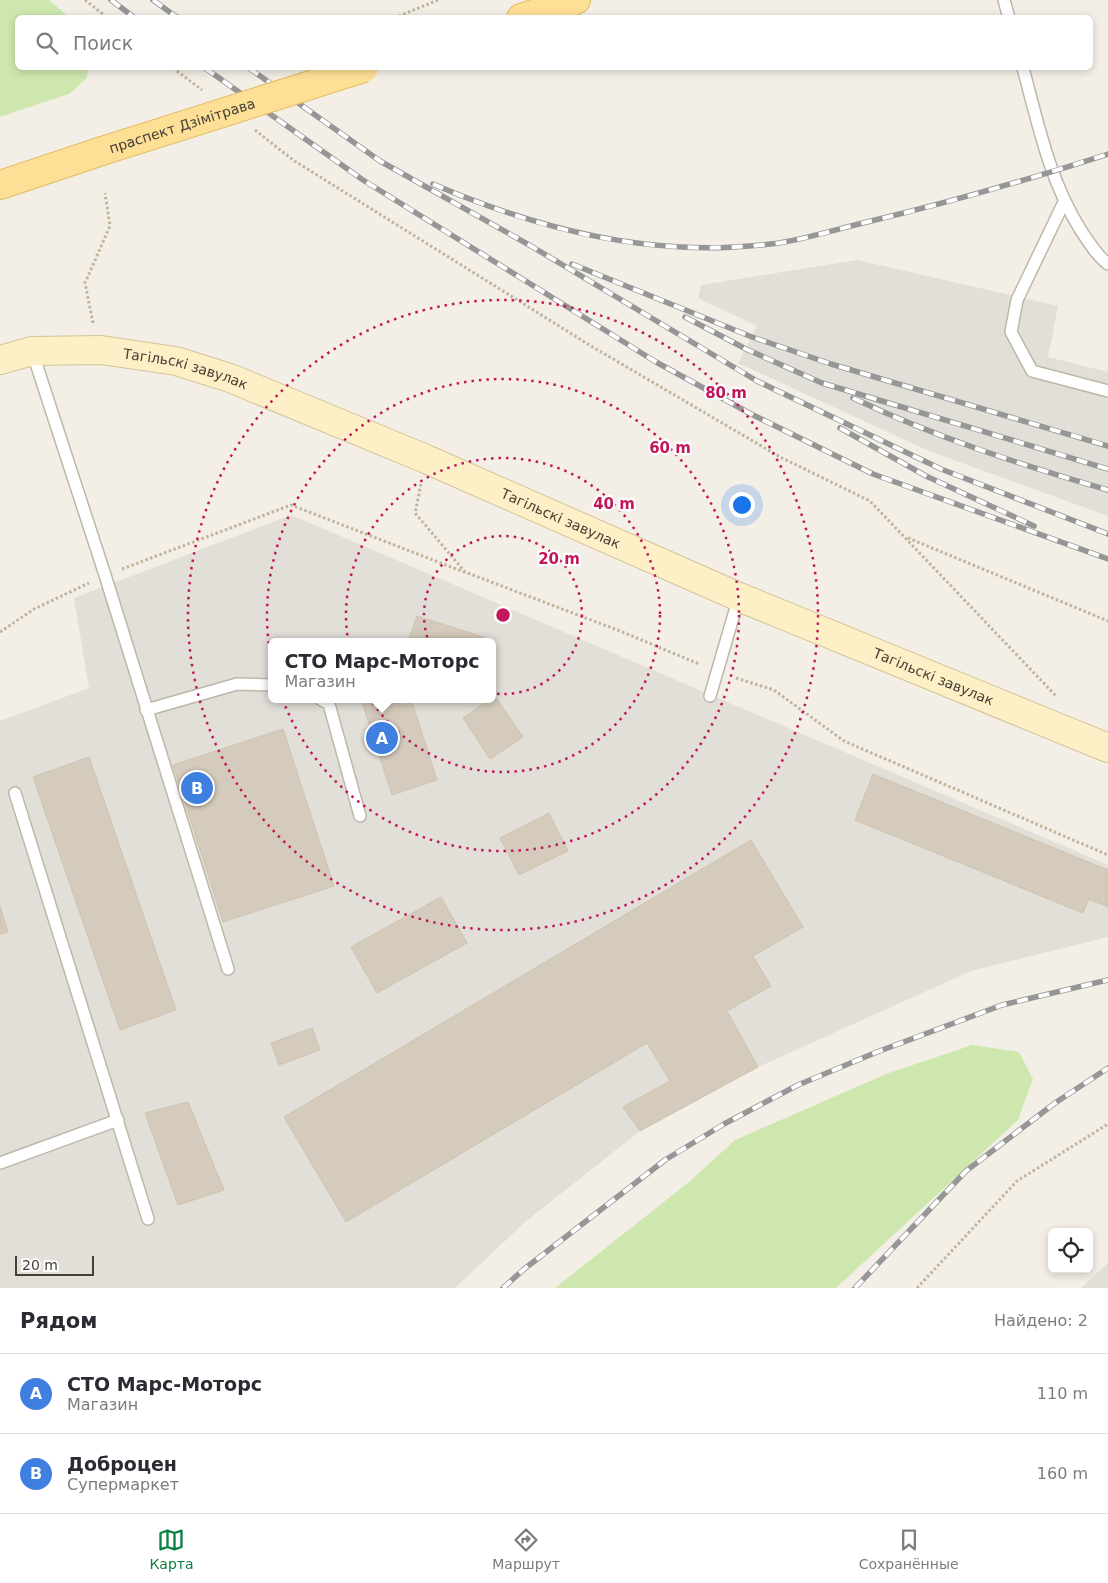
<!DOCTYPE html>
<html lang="ru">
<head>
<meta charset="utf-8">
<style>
	body { margin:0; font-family:"DejaVu Sans",sans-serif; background:#f7f7f7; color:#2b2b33 }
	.controls { position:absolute; right:15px; bottom:15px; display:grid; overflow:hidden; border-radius:8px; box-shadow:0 2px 8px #0003 }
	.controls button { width:45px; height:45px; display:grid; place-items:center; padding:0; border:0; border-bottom:1px solid #e1e1e2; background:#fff; color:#2b2b33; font:25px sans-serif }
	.scale { position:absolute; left:15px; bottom:12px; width:79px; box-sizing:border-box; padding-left:5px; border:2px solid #463f36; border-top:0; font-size:14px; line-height:18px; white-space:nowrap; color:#463f36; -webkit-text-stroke:4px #fff; paint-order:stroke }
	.you { position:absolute; left:741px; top:504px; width:18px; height:18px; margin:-12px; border:4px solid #fff; border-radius:50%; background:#1a73e8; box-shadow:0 0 0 8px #1a73e833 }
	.badge { display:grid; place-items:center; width:32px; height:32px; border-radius:50%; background:#0b8043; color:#fff; font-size:16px; font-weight:700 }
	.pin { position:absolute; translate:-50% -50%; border:2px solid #fff; box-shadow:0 1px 5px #0006 }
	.popup { position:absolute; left:268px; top:638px; width:228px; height:65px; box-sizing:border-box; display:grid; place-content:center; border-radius:8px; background:#fff; filter:drop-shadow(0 1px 4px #0005); font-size:16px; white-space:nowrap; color:#7c7c81 }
	.popup b { font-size:19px; color:#2b2b33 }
	.popup::after { content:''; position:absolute; left:50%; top:100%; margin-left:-10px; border:10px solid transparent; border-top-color:#fff }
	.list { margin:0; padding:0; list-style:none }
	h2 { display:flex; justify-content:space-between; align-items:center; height:65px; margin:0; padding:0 20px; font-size:21px }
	h2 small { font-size:16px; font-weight:400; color:#7c7c81 }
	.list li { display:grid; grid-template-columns:32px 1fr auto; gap:15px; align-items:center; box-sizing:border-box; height:80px; padding:0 20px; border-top:1px solid #e1e1e2 }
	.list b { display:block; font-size:19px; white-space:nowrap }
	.list p { margin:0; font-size:16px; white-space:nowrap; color:#7c7c81 }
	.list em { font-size:16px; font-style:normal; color:#7c7c81 }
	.icon { flex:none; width:28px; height:28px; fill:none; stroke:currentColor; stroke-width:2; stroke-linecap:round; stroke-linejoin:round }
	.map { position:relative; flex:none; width:1108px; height:1288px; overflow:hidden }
	.search { position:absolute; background:#fff; box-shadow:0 2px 8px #0003; left:15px; right:15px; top:15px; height:55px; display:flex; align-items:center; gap:12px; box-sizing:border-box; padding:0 18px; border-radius:8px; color:#7c7c81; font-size:19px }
	.sheet { height:225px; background:#fff }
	nav { display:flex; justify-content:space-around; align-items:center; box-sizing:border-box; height:70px; border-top:1px solid #e1e1e2; background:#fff; font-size:14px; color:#7c7c81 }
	nav a { display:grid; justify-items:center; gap:2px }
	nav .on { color:#0b8043 }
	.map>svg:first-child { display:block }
</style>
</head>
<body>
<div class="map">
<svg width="1108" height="1288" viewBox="0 0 1108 1288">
	<rect width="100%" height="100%" fill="#f3efe7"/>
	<g fill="#e2ded8" fill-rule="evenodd">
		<polygon points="857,260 1058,306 1048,357 1108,372 1108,516 929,451 738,363 757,326 698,298 701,285"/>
		<path d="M 291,515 L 1108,865 L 1108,937 L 971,971 L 758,1067 L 640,1131 L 525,1222 L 455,1288 L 0,1288 L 0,721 L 89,688 L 74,598 ZM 272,642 L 492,642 L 492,699 L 272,699 Z"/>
		<polygon points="1108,1263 1108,1288 1081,1288"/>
	</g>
	<g fill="#cee7af">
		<polygon points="0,0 49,0 69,17 18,18 18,68 89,68 86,79 69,94 0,117"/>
		<polygon points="972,1045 1019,1052 1033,1079 1018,1120 836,1288 555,1288 689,1182 735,1140 886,1074"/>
	</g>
	<g fill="#d5cbbc" stroke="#cfc3af">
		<polygon points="417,616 483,637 481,642 408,642"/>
		<polygon points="495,696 523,737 490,759 463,718"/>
		<polygon points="361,699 411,699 437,780 392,795"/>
		<polygon points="283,729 334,886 223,922 173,765"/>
		<polygon points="89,757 176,1010 120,1030 33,777"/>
		<polygon points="873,774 1108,870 1108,907 1089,899 1083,913 855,820"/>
		<polygon points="549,813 568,851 519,875 500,838"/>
		<polygon points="751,840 803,927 753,956 771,986 727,1011 758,1067 640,1131 623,1107 670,1081 647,1043 346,1222 284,1117"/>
		<polygon points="441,897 467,943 377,993 351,947"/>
		<polygon points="0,906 8,932 0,934"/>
		<polygon points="312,1028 320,1050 279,1065 271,1043"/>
		<polygon points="188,1102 224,1190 178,1205 145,1113"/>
	</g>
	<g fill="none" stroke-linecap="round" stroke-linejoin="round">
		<g stroke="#beb7a9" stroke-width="14">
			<g id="lane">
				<polyline points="1004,0 1009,18"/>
				<path d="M 1023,68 C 1038,123 1049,179 1080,229 C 1088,241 1096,255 1108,264"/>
				<polyline points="1064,202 1017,300 1011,332 1032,371 1108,391"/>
				<polyline points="32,351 105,575 228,969"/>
				<polyline points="710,696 739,597"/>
				<polyline points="320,699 329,704 360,816"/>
				<polyline points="146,710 237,684 272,685"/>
				<polyline points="15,793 148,1219"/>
				<polyline points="0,1163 118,1120"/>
			</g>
		</g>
		<g stroke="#d3c397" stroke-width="30">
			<g id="secondary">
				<path id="s1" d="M 0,360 L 32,351 L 101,350 L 176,361 L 230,378 L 426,459 L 739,597 L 1108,748"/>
			</g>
		</g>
		<g stroke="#e2bc65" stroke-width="30">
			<g id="primary">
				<polyline points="521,18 576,0"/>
				<polyline points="0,185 102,151"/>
			</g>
		</g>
		<g stroke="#c0b39a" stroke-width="3" stroke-dasharray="2.5 2.5" stroke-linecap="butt">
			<polyline points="85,0 108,18"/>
			<polyline points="394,18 438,0"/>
			<polyline points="173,68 202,90"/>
			<polyline points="255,130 293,160 591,346 780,457 870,501 1056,696"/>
			<polyline points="93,323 85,283 110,226 105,193"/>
			<polyline points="421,484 415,513 465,572 620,631 699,664"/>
			<polyline points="908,538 1108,621"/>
			<polyline points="122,569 291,505 464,572"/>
			<polyline points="0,632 34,609 89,583"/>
			<polyline points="736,678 774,690 844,741 1108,855"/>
			<polyline points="917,1288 1017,1181 1108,1124"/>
		</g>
		<use href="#lane" stroke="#fff" stroke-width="11"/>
		<use href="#secondary" stroke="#fef0c6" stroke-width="28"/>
		<use href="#primary" stroke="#fddf96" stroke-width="28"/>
		<g stroke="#969696" stroke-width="5.5">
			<g id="rail">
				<polyline points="111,0 135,18"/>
				<polyline points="153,0 178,18"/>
				<polyline points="205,68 363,180 656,362 751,414 873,474 1108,559"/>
				<polyline points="249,68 380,161 531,246 757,381 941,469 1108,534"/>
				<path d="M 433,184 C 512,218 594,243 681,247 C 713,249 747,247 779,243 C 810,238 841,228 871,221 C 951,202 1030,179 1108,154"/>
				<polyline points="572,264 752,337 831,364 1108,446"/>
				<polyline points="685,317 746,349 822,383 1108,469"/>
				<path d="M 853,398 C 935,437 1021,465 1108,490"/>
				<polyline points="840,428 926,476 1034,526"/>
				<polyline points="503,1288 523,1270 665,1160 724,1124 798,1085 877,1052 1002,1005 1108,980"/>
				<polyline points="855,1288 966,1171 1055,1103 1108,1068"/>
			</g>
		</g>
		<use href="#rail" stroke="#fff" stroke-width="4" stroke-dasharray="11" stroke-linecap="butt"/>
		<g stroke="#e2bc65" stroke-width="30" stroke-linecap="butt">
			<g id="primary-bridge">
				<path id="s2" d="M 102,151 L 364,68"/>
			</g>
		</g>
		<use href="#primary-bridge" stroke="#fddf96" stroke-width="28"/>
	</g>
	<g fill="none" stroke="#c2185b" stroke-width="2.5" stroke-dasharray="2.5 5">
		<circle cx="503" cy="615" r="79"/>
		<circle cx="503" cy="615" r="157"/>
		<circle cx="503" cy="615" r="236"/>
		<circle cx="503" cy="615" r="315"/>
	</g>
	<g text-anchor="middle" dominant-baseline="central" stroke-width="4.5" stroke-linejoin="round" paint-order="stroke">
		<g font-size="14" fill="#463f36" stroke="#fff">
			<text stroke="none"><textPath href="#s2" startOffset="84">праспект Дзімітрава</textPath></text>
			<text stroke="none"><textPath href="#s1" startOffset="189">Тагільскі завулак</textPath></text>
			<text stroke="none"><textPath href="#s1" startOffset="594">Тагільскі завулак</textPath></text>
			<text stroke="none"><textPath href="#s1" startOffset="999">Тагільскі завулак</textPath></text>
		</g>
	</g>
	<circle cx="503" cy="615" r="8" fill="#c2185b" stroke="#fff" stroke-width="2.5"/>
	<g font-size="15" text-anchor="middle" font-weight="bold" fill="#c2185b" stroke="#fff" stroke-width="4.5" stroke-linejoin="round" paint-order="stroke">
		<text x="726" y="398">80 m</text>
		<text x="670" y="453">60 m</text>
		<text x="614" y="509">40 m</text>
		<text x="559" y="564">20 m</text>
	</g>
</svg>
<div class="controls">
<button><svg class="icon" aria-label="locate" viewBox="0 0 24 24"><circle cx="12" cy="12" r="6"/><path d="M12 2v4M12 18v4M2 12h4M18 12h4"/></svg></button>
</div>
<div class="scale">20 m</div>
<div class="you"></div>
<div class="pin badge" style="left:382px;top:738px;background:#3f7fe0">A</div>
<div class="popup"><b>СТО Марс-Моторс</b>Магазин</div>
<div class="pin badge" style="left:197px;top:788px;background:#3f7fe0">B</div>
<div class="search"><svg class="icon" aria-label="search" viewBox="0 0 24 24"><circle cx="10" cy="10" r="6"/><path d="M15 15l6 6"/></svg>Поиск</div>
</div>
<section class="sheet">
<h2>Рядом<small>Найдено: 2</small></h2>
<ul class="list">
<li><span class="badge" style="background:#3f7fe0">A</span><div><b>СТО Марс-Моторс</b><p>Магазин</p></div><em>110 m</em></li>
<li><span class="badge" style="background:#3f7fe0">B</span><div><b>Доброцен</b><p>Супермаркет</p></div><em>160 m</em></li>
</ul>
</section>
<nav>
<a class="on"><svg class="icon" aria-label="map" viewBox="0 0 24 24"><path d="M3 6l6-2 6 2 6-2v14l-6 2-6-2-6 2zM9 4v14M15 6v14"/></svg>Карта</a>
<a><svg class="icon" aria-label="directions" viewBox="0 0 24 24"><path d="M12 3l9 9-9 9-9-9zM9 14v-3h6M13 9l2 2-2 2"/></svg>Маршрут</a>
<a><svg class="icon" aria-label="saved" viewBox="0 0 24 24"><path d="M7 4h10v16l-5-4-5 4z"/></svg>Сохранённые</a>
</nav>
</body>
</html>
